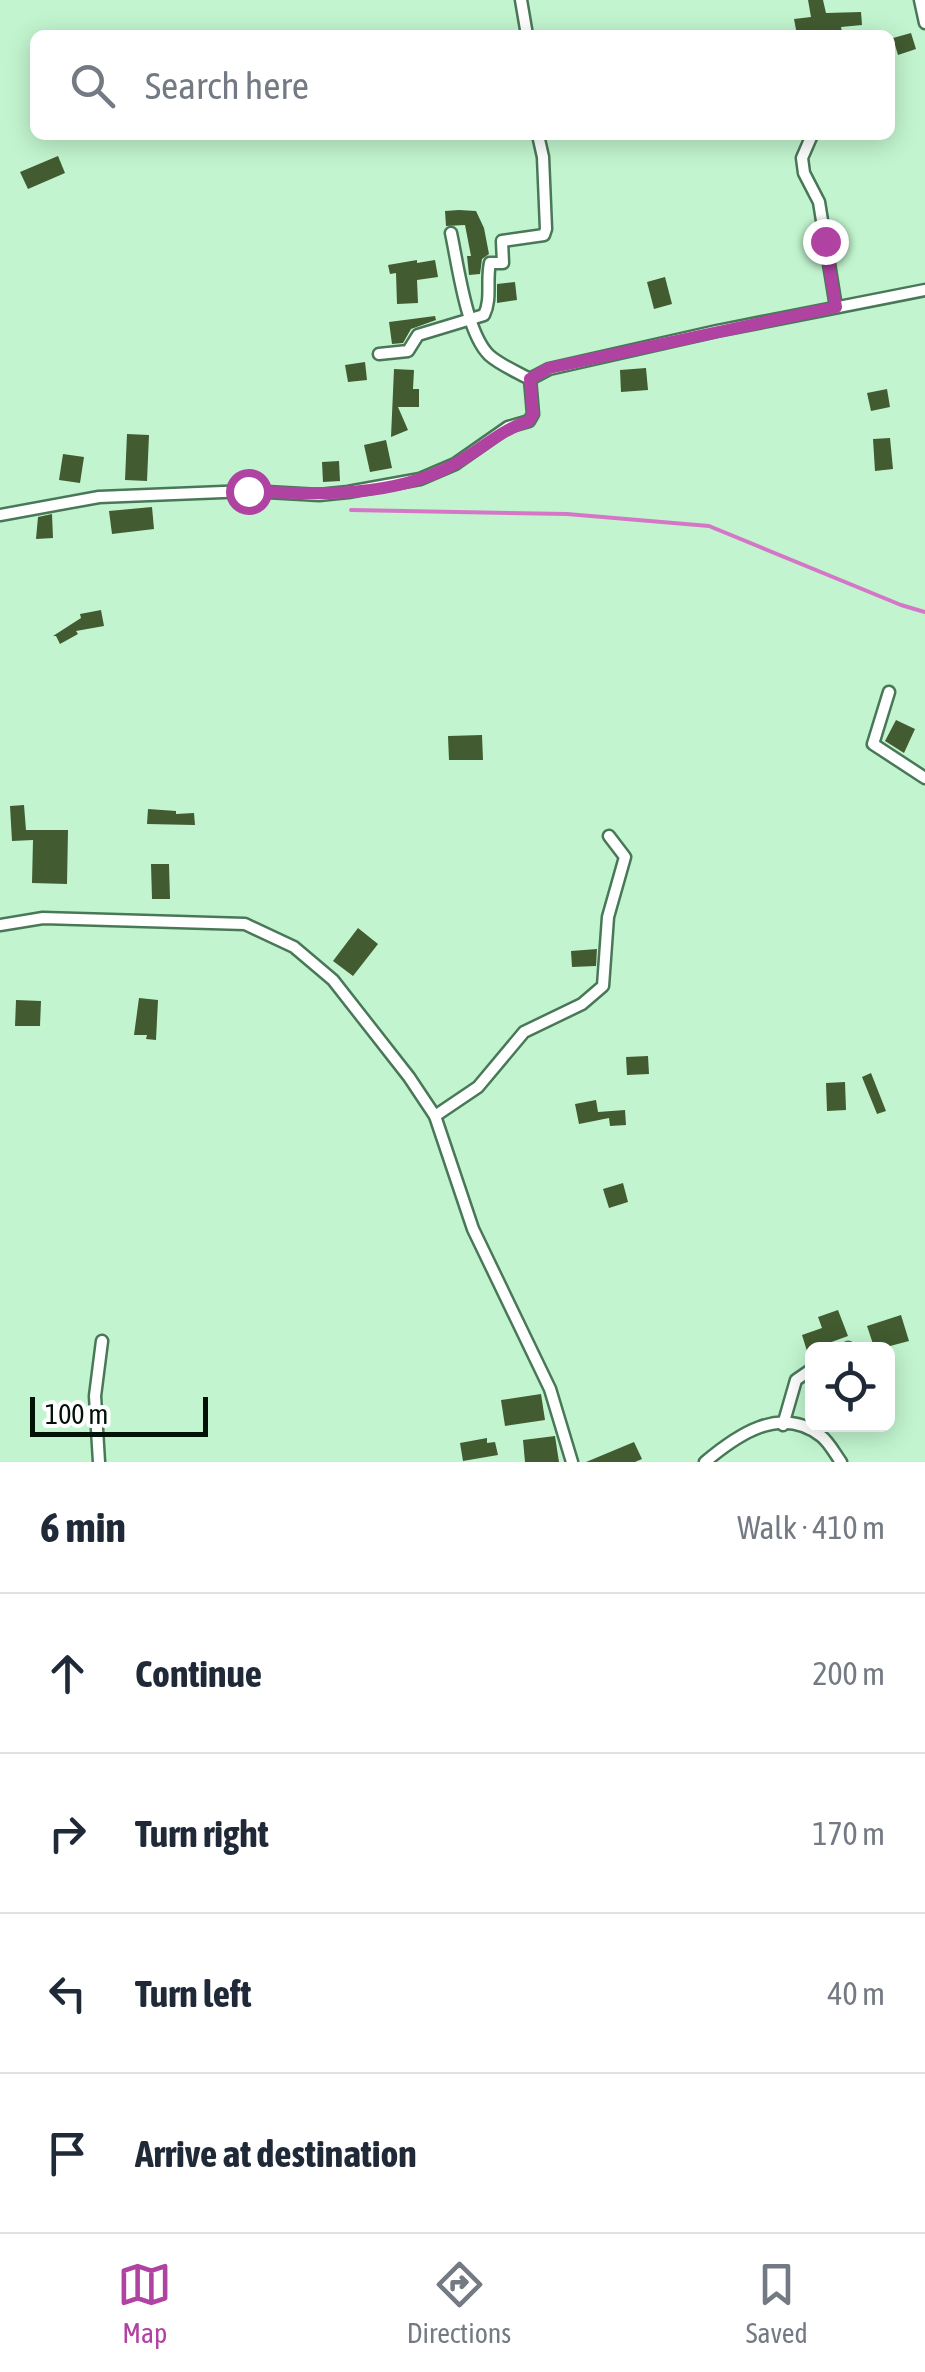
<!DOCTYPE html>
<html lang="en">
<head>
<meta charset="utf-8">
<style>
	body { margin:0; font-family:"Asap Condensed",sans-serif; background:#f2f2f3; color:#1f2937 }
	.controls { position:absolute; right:30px; bottom:30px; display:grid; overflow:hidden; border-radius:15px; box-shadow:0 5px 25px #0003 }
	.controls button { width:90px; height:90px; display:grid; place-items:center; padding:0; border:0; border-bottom:2px solid #e0e1e3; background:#fff; color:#1f2937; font:50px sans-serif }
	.scale { position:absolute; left:30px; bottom:25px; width:178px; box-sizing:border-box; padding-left:10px; border:5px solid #021206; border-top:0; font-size:28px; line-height:35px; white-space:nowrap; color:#021206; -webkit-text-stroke:8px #fff; paint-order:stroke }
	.stop { position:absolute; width:30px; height:30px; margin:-22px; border:8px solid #b043a2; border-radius:50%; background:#fff }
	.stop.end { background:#b043a2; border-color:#fff; box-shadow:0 2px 10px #0008 }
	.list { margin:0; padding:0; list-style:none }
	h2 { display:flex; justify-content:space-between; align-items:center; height:130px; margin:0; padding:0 40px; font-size:42px }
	h2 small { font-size:32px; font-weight:400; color:#747a83 }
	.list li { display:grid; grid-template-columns:65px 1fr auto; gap:30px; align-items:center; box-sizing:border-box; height:160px; padding:0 40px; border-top:2px solid #e0e1e3 }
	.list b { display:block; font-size:38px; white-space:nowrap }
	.list em { font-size:32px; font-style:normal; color:#747a83 }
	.icon { flex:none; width:55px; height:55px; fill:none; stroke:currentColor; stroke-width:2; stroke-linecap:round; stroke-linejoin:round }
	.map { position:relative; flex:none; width:925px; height:1462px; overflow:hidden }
	.search { position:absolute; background:#fff; box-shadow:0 5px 25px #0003; left:30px; right:30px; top:30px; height:110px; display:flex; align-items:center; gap:25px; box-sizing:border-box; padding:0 35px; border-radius:15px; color:#747a83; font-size:38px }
	.sheet { height:770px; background:#fff }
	nav { display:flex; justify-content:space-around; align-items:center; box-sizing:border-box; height:140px; border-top:2px solid #e0e1e3; background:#fff; font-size:28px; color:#747a83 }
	nav a { display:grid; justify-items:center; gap:5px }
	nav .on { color:#b043a2 }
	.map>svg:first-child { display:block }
</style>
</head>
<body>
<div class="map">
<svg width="925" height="1462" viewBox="0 0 925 1462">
	<rect width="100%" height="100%" fill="#c2f5cf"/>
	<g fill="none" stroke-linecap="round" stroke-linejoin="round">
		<polyline stroke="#d676c7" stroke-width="4" points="351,510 567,514 709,526 901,605 925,612"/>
	</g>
	<g fill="#425b30">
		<polygon points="808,0 823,0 826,13 861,12 862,25 841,27 842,32 828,34 827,31 797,35 794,19 811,17"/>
		<polygon points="911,33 916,49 898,55 893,38"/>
		<polygon points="58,156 65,173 28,189 20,172"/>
		<polygon points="459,210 476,211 484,228 489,254 482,259 480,274 469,275 467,256 471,256 465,225 446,226 445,211"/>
		<polygon points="417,260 417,263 435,260 438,277 417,280 418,303 397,304 396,273 390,274 388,265"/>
		<polygon points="665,277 672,304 654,309 647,282"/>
		<polygon points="515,282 517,300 497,303 497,284"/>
		<polygon points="435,316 436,320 411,329 403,343 392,344 389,322"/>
		<polygon points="365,362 367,380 348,382 345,365"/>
		<polygon points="646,368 648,390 621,392 620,370"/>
		<polygon points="394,369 414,370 413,389 419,389 419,407 398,407 408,430 391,437"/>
		<polygon points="887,389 890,407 871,411 867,393"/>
		<polygon points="127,434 149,435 147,481 125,480"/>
		<polygon points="890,438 893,469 875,471 873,439"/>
		<polygon points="386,440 392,468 370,472 364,445"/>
		<polygon points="63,454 84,457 80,483 59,480"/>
		<polygon points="339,461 340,481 323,482 322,462"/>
		<polygon points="152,507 154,529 112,534 109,511"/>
		<polygon points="52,514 53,538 36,539 38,517"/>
		<polygon points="101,610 104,626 76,631 78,634 60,644 56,636 53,636 81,618 80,614"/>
		<polygon points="896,720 915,729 904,753 885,741"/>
		<polygon points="482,735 483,760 449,760 448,736"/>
		<polygon points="24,805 26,830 68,830 67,884 32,883 33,840 12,841 10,806"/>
		<polygon points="148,809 176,811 176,814 194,813 195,825 147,824"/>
		<polygon points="151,864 169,864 170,899 152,899"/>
		<polygon points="358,928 378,944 353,976 333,961"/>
		<polygon points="597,949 596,966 572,967 571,951"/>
		<polygon points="139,998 158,1000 156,1040 146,1039 147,1035 134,1035"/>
		<polygon points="16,1000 41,1001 40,1026 15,1026"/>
		<polygon points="648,1056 649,1074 627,1075 626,1057"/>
		<polygon points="871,1073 886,1111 877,1114 862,1077"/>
		<polygon points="845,1082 846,1110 827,1111 826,1083"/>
		<polygon points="596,1100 598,1112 625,1110 626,1125 610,1126 609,1118 579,1124 575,1104"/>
		<polygon points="623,1183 628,1202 609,1208 603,1189"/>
		<polygon points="838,1310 848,1336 807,1351 802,1335 822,1328 818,1317"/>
		<polygon points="901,1315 909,1341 875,1350 867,1326"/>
		<polygon points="541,1394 545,1420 505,1426 501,1400"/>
		<polygon points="555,1436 559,1462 525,1462 523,1440"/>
		<polygon points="487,1438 487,1443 495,1442 498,1455 463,1461 460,1443"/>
		<polygon points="634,1442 642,1459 635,1462 586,1462"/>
	</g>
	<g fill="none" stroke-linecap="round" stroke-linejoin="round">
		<g stroke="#497858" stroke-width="15">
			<g id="minor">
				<polyline points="521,0 527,35"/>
				<polyline points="920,0 925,23"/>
				<polyline points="812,135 802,158 804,173 819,202 836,307"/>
				<path d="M 451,233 C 458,265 466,332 489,355 C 500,365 517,372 530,379"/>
				<path d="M 379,354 L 408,351 L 418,335 L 484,315 C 492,299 486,281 490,263 L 503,263 L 502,241 L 544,235 L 546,229 L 543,157 L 538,135"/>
				<polyline points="530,379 549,369 717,331 925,290"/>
				<polyline points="0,515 99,497 248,491 319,495 348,492 420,479 455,464 508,427 529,421 533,414 530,379"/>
				<polyline points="889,692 873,744 925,778"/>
				<polyline points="0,925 43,918 245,924 294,947 333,980 409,1077 435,1116 473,1229 550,1389 572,1462"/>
				<polyline points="435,1116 478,1087 524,1032 582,1004 603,986 608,917 625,857 609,836"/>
				<polyline points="847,1350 848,1348"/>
				<polyline points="783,1425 796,1380 812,1369"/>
				<polyline points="99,1462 95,1396 102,1341"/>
				<path d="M 705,1462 C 736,1436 780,1404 821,1436 C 829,1442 835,1454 841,1462"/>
			</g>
		</g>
		<use href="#minor" stroke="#fff" stroke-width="10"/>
	</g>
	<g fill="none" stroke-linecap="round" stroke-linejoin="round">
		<path stroke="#b043a2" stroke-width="12" d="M 248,491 C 316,495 394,498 455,464 C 481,450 500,430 529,421 L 533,414 L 530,379 L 549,368 L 836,307 L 825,241"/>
	</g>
</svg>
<div class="controls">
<button><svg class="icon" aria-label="locate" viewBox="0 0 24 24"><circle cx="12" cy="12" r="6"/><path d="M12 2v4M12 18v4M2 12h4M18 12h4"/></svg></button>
</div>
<div class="scale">100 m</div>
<div class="stop" style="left:248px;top:491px"></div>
<div class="stop end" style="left:825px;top:241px"></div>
<div class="search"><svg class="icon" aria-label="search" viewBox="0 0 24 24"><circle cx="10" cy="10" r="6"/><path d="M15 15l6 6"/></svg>Search here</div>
</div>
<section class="sheet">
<h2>6 min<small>Walk · 410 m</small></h2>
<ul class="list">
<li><svg class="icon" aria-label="ahead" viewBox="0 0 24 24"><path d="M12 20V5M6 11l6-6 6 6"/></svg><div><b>Continue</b></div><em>200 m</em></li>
<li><svg class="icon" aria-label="right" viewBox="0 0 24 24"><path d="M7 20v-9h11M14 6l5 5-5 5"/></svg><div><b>Turn right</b></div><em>170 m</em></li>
<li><svg class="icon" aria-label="left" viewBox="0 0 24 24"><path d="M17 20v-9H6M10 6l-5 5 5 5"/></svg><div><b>Turn left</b></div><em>40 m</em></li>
<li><svg class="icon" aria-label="arrive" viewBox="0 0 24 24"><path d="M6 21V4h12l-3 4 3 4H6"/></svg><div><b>Arrive at destination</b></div></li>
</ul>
</section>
<nav>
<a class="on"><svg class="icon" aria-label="map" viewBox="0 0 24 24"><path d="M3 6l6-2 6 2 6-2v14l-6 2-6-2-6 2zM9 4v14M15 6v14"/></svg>Map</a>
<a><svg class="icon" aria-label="directions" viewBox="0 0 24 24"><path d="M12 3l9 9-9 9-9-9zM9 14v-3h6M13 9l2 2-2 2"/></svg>Directions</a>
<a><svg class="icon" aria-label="saved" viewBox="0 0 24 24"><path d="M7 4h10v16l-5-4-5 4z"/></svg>Saved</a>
</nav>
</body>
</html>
